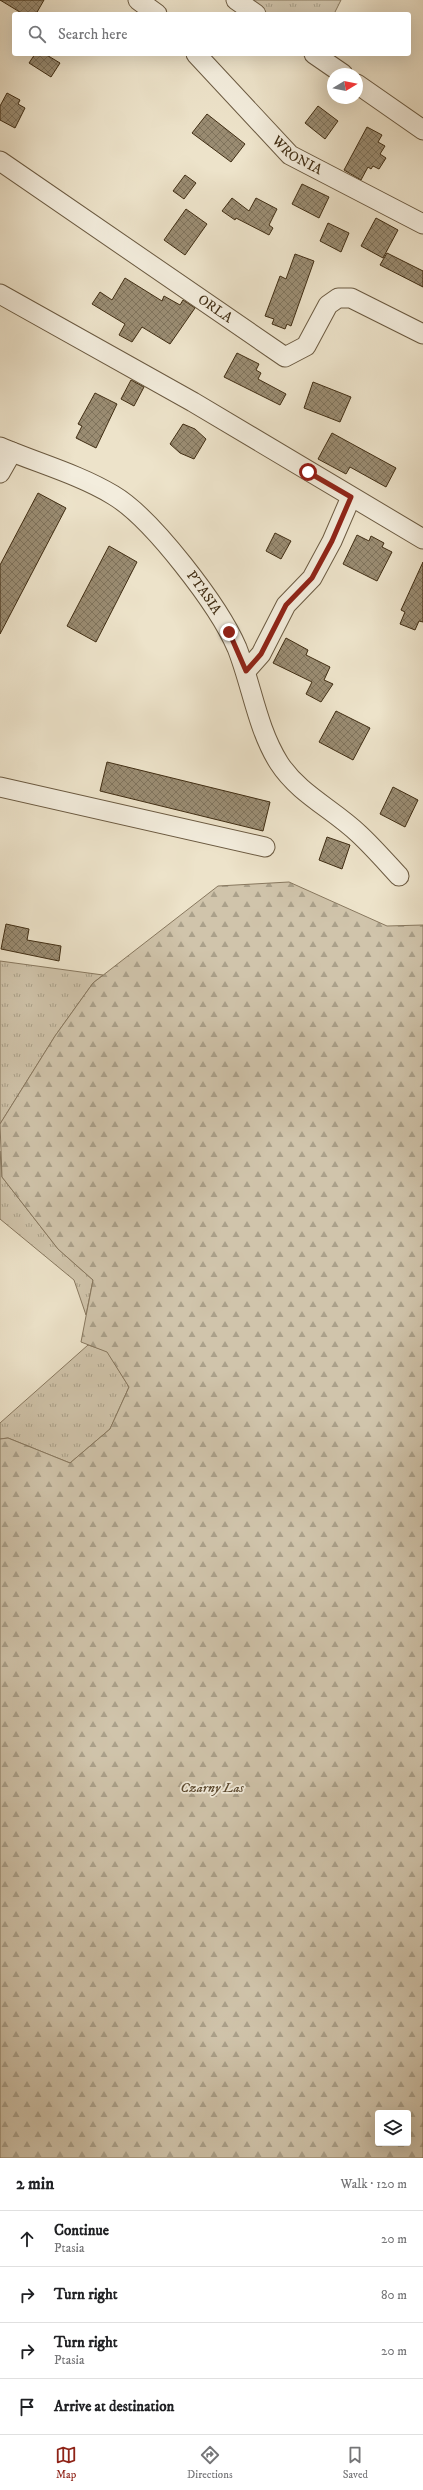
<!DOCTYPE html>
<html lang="en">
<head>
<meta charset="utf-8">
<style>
	body { margin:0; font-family:"IM FELL DW Pica",serif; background:#f2f2f2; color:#202124 }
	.controls { position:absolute; right:12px; bottom:12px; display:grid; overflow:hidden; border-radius:4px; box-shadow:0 4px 16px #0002 }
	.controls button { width:36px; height:36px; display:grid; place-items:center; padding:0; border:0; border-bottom:1px solid #e0e0e0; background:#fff; color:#202124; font:20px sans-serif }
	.compass { position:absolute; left:327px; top:68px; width:36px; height:36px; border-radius:50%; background:#fff; box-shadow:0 4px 16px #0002; rotate:80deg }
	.stop { position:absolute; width:12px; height:12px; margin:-9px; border:3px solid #8f2418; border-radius:50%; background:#fff }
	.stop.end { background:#8f2418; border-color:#fff; box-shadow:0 1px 4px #0008 }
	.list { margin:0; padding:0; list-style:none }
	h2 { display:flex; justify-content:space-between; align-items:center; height:52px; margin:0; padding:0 16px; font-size:17px }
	h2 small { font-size:13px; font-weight:400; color:#757577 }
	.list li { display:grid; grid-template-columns:26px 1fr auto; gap:12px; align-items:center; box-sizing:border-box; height:56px; padding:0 16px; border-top:1px solid #e0e0e0 }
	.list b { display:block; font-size:15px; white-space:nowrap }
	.list p { margin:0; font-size:13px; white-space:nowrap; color:#757577 }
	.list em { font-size:13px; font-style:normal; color:#757577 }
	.icon { flex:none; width:22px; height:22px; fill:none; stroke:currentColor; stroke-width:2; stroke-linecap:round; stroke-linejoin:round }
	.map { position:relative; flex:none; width:423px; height:2158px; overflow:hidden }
	.search { position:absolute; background:#fff; box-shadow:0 4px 16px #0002; left:12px; right:12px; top:12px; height:44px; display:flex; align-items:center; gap:10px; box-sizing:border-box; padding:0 14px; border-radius:4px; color:#757577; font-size:15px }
	.sheet { height:276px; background:#fff }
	nav { display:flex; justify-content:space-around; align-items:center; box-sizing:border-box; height:56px; border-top:1px solid #e0e0e0; background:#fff; font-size:11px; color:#757577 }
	nav a { display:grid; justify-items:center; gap:2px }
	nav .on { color:#8f2418 }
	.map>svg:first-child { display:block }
</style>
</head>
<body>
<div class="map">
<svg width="423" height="2158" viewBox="0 0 423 2158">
	<defs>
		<pattern id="grass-tufts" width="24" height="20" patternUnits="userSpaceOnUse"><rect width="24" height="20" fill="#d0c4ab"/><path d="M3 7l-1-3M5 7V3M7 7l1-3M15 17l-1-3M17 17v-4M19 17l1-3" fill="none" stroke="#aaa08a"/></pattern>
		<pattern id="forest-firs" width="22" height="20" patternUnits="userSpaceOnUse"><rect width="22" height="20" fill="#d0c4ab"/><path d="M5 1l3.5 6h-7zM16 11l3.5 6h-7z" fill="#aaa08a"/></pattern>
		<pattern id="building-cross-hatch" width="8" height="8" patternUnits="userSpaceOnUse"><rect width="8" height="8" fill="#9a8c72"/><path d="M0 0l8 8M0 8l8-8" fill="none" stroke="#7f735c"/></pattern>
	</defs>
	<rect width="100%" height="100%" fill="#ede3ca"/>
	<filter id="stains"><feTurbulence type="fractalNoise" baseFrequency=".005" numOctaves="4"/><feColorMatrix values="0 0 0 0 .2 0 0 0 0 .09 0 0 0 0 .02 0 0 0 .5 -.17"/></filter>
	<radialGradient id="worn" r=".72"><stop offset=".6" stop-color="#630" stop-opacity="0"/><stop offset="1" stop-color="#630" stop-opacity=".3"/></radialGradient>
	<g fill="url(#grass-tufts)" stroke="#88785f">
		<polygon points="246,0 341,0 334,14 266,14"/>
		<polygon points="0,961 103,975 93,983 55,1036 0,1124"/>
		<polygon points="0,1151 2,1177 58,1249 93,1280 86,1315 74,1280 0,1219"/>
		<polygon points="88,1345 107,1351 129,1387 110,1429 70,1463 8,1438 0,1439 0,1423"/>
	</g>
	<path fill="url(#forest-firs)" stroke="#88785f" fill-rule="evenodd" d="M 289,882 L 387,926 L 423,925 L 423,2158 L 0,2158 L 0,1439 L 8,1438 L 70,1463 L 110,1429 L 129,1387 L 107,1352 L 81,1342 L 93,1280 L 58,1249 L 2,1177 L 0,1124 L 55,1036 L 93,983 L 218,886 ZM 378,2113 L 408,2113 L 408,2143 L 378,2143 Z"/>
	<g fill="url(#building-cross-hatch)" stroke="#402d13">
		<polygon points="0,0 44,0 36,14 23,14"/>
		<polygon points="35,54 45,54 60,63 51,77 29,63"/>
		<polygon points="7,93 20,100 18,104 25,108 15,128 0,120 0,106"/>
		<polygon points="318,106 338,121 325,139 305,123"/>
		<polygon points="207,114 245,144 231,162 192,133"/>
		<polygon points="367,127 382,135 378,142 385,146 380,154 386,158 379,169 373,166 371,169 368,167 361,180 344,170"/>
		<polygon points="185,175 196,183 184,199 173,191"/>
		<polygon points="302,184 329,197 319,218 292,204"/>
		<polygon points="232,198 249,211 256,198 277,209 269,225 273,228 269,235 236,218 235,220 222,211"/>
		<polygon points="186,209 207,224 185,255 164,240"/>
		<polygon points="376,218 398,230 383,258 361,246"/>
		<polygon points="328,223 349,233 341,252 320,241"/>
		<polygon points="387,253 423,271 423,287 380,265"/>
		<polygon points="295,254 314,261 291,326 287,324 285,329 272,324 274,319 265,316 280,276 286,279"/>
		<polygon points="125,278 162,301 164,296 180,305 183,300 195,308 170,344 142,327 132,342 119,335 125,324 92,304 100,292 112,300"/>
		<polygon points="237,353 259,364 256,370 261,373 258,379 286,394 280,405 224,377"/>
		<polygon points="131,380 144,387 134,406 121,399"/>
		<polygon points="313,382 351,397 340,422 304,408"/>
		<polygon points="95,393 117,404 96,448 76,438 82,426 78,424"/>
		<polygon points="183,424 195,429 206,439 194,459 180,453 170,444"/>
		<polygon points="332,433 396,468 386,487 350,467 346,474 318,459"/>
		<polygon points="38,493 66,508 0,634 0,565"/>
		<polygon points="275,533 291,541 281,559 266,551"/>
		<polygon points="357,535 369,541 371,536 384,543 382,547 392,552 377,581 343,564"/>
		<polygon points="109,546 137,562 96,642 67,626"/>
		<polygon points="423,562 423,622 419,621 415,630 400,624 405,612 401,610"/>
		<polygon points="286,638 308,650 306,655 330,667 324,680 333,684 321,702 306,694 312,682 273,663"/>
		<polygon points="336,711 370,728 353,760 319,742"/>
		<polygon points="107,762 270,802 263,831 100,791"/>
		<polygon points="393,787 418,800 405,827 380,814"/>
		<polygon points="327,837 350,845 342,869 319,860"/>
		<polygon points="6,924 29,929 27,940 61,946 59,961 1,949"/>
	</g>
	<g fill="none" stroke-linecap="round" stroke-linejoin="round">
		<g stroke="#6b5a41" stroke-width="21">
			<g id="street">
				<polyline points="138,0 157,14"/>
				<polyline points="236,0 256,14"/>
				<path id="s1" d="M 196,54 L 290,155 L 423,224"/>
				<polyline points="314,54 343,74"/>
				<polyline points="357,84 423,130"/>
				<path id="s2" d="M 0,161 L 285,357 L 306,346 L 328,305 L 338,298 L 351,298 L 423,334"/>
				<polyline points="0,294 193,402 423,539"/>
				<path id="s3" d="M 0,447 C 37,463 78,474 113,495 C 152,518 219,606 237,648 C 252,686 257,728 279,763 C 299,794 333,809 359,834 C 373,847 386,862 399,876"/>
				<polyline points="0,473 12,452"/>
				<polyline points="246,671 261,654 286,605 312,578 332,541 351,497"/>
				<polyline points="0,787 265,847"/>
			</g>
		</g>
		<use href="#street" stroke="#f3eddd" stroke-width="19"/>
	</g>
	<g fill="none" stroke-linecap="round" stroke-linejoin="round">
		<polyline stroke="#8f2418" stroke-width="5" points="229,632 246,671 261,654 286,605 312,578 332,541 351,497 308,472"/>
	</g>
	<g text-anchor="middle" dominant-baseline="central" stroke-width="3.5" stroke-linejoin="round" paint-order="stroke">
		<g font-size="14" fill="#402d13" stroke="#f3eddd">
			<text stroke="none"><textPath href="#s1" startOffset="144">WRONIA</textPath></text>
			<text stroke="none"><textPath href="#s2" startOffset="261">ORLA</textPath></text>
			<text stroke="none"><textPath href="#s3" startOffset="257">PTASIA</textPath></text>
		</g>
		<g font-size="14" font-style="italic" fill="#5d4b31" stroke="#f3eddd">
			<text x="212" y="1788">Czarny Las</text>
		</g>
	</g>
	<rect width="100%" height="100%" filter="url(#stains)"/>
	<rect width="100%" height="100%" fill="url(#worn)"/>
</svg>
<div class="controls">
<button><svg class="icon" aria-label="layers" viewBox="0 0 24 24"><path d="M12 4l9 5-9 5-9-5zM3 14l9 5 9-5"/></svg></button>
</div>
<svg class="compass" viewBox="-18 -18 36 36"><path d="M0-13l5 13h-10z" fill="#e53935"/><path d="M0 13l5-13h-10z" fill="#757577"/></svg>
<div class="stop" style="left:308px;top:472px"></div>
<div class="stop end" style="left:229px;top:632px"></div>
<div class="search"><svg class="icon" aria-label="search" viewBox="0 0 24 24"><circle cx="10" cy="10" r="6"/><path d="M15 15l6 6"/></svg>Search here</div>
</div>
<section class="sheet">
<h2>2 min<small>Walk · 120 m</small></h2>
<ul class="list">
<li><svg class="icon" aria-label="ahead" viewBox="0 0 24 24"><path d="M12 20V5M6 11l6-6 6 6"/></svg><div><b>Continue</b><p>Ptasia</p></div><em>20 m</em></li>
<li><svg class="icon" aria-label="right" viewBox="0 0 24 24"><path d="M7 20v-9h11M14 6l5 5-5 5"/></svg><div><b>Turn right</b></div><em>80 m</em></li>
<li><svg class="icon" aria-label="right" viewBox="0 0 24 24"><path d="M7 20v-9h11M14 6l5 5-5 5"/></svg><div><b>Turn right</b><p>Ptasia</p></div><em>20 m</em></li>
<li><svg class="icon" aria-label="arrive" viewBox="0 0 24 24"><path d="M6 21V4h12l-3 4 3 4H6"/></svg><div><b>Arrive at destination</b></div></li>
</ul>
</section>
<nav>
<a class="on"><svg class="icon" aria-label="map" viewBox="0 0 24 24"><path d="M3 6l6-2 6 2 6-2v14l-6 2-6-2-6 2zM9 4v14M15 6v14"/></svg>Map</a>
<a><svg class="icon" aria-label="directions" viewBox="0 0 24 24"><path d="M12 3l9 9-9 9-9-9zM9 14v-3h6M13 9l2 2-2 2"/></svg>Directions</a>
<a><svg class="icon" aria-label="saved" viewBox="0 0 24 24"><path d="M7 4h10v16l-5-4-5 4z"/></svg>Saved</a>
</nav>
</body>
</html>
